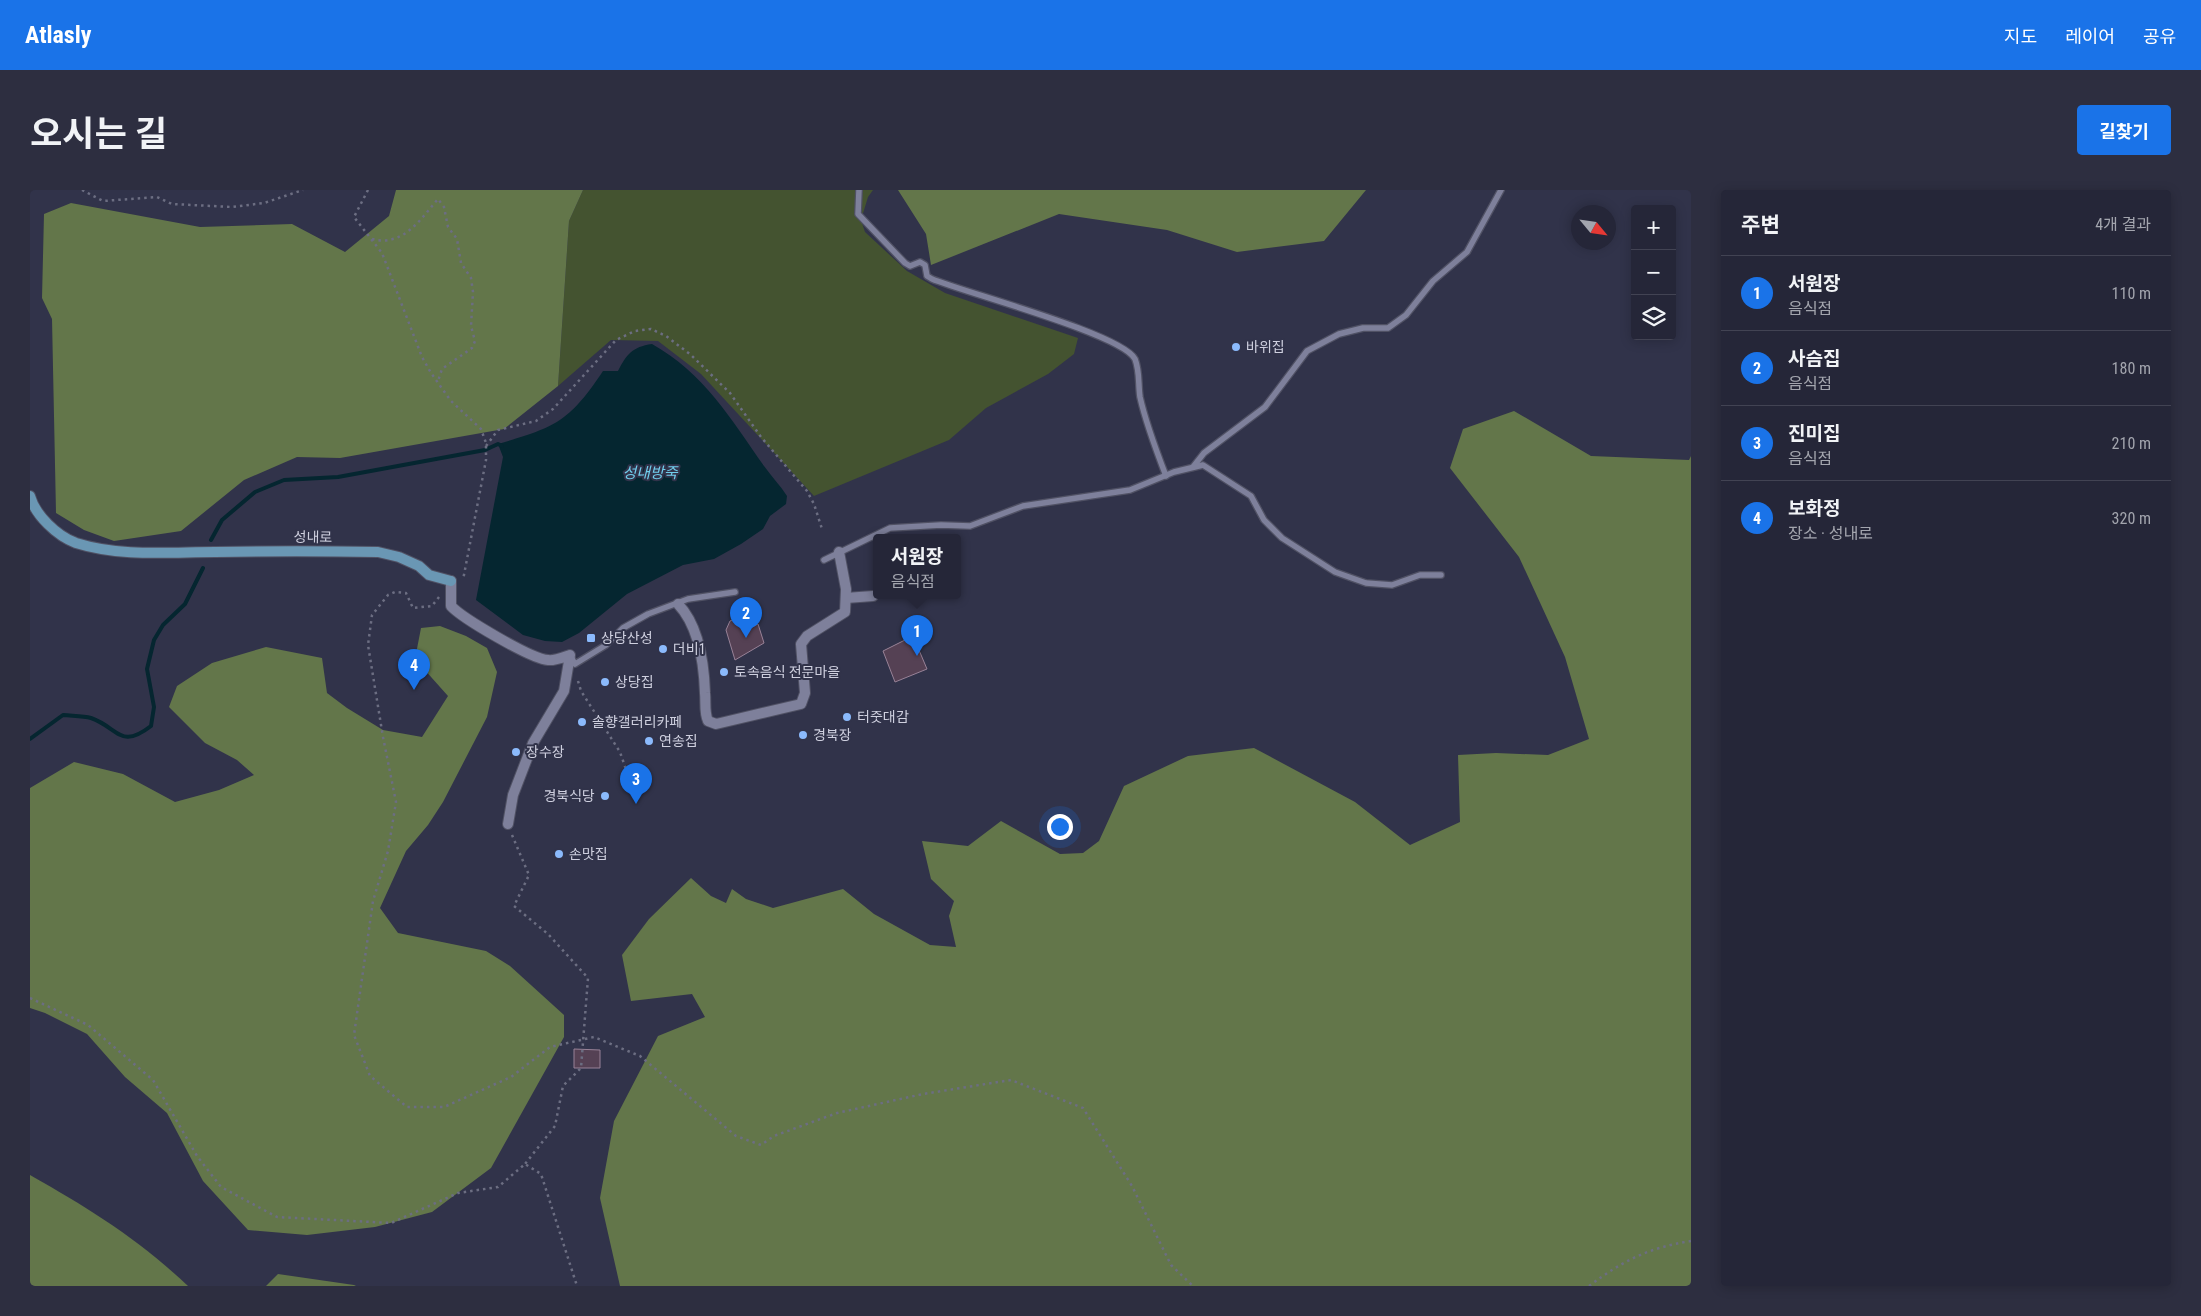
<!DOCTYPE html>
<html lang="ko">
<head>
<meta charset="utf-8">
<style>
	body { margin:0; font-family:"Roboto Condensed","Noto Sans KR",sans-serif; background:#2d2e40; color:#f1f3f6 }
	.controls { position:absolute; right:15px; top:15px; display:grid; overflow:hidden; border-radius:5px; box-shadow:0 2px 12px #0003 }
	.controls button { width:45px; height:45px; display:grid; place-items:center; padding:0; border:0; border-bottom:1px solid #424353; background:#252638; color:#f1f3f6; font:25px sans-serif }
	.compass { position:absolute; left:1541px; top:15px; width:45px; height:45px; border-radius:50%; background:#252638; box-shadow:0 2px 12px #0003; rotate:119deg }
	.you { position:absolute; left:1029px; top:636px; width:18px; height:18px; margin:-12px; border:4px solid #fff; border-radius:50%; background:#1a73e8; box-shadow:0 0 0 8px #1a73e833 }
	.badge { display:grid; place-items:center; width:32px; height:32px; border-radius:50%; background:#1a73e8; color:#fff; font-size:16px; font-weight:700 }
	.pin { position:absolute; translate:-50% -41px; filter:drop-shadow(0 1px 2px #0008) }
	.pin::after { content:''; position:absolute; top:26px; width:18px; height:15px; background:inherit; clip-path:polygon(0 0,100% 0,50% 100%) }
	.popup { position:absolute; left:843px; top:344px; width:88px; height:65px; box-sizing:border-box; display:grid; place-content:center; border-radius:5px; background:#252638; filter:drop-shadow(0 1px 4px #0005); font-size:16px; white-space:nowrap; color:#a3a5ae }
	.popup b { font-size:19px; color:#f1f3f6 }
	.popup::after { content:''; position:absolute; left:50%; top:100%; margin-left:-10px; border:10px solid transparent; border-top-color:#252638 }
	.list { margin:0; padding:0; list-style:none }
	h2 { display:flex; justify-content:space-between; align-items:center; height:65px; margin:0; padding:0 20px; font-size:21px }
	h2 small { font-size:16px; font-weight:400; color:#a3a5ae }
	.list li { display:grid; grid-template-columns:32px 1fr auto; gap:15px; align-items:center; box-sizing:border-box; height:75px; padding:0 20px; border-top:1px solid #424353 }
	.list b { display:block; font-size:19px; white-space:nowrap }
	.list p { margin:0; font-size:16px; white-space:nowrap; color:#a3a5ae }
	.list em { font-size:16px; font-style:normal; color:#a3a5ae }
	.icon { flex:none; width:28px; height:28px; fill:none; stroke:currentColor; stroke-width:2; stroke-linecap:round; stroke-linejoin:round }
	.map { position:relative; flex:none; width:1661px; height:1096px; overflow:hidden; border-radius:5px }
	header { display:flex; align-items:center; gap:30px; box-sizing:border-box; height:70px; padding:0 25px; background:#1a73e8; color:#fff }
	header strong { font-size:24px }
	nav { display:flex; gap:28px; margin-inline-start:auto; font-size:18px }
	.intro { display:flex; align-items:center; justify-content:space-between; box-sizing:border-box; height:120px; padding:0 30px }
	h1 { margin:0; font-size:35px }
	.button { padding:12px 22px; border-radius:5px; background:#1a73e8; color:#fff; font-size:18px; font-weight:700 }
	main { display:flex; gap:30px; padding:0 30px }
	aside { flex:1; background:#252638; border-radius:5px; box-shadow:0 2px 12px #0003 }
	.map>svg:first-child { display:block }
</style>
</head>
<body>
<header>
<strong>Atlasly</strong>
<nav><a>지도</a><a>레이어</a><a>공유</a></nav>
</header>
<div class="intro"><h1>오시는 길</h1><a class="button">길찾기</a></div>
<main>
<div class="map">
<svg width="1661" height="1096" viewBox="0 0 1661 1096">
	<rect width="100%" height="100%" fill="#31334a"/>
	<polygon fill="#445330" points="553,0 843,0 838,7 831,30 835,42 877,81 915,103 1048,148 1044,164 1018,184 956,218 919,250 784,306 671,184 628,151 581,150 528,196 539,31"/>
	<g fill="#63764a">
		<polygon points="366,0 553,0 539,31 528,196 474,239 310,268 267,267 214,290 151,341 84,351 54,340 26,323 22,129 12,108 14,24 41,13 170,37 262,34 315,62 359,26"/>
		<polygon points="868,0 1336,0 1294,51 1207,62 1137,40 1029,24 901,75 896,44"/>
		<polygon points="1484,221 1561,266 1659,270 1661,266 1661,1096 590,1096 570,1008 584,931 628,846 675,827 662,804 601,811 592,765 619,729 661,688 681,706 696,713 702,699 716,709 743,718 813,699 844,724 900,755 926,757 919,726 924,711 901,689 892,651 938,656 971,631 1030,664 1053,663 1069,651 1094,596 1158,566 1224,558 1325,612 1380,655 1430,632 1428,565 1466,563 1518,565 1559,549 1535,467 1489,367 1420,278 1433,239"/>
		<polygon points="410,436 436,446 457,458 467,482 457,527 413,612 398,635 376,661 350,718 368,743 456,761 480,776 534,825 534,847 461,978 402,1022 345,1037 277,1045 218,1040 173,991 137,923 95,887 57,844 15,823 0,818 0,598 44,572 93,584 145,612 189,600 224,585 207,570 175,553 139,517 147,496 182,473 236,457 292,468 297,503 317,518 353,540 392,547 418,506 385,469 391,438"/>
		<path d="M 0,985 C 60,1019 108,1049 158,1096 L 0,1096 Z"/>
		<polygon points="248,1084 324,1095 326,1096 236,1096"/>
	</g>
	<path fill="#052630" d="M 622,154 C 674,183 701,229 734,276 C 741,286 750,295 757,306 L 756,314 L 740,326 L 733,339 L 711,354 L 684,369 L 653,375 L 597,404 L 549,443 L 532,452 L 515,451 L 493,445 L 446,410 L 473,267 L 468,254 C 526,237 539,232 573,181 L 588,181 C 597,164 602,157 622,154 Z"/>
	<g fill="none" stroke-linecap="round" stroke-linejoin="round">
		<g stroke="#052630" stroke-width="4">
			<polyline points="181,350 192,330 225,302 254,290 308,287 455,260 468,254 472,256"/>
			<path d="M 0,549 L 33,525 C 42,526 53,526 61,528 C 89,538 90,560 121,536 L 124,517 L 117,479 L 124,450 L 133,435 L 155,414 L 173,378"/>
		</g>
	</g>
	<g fill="#554154" stroke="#988297">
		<polygon points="705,429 714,431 720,438 728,434 734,453 705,470 696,440 700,431"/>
		<polygon points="883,446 897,479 865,492 853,461"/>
		<polygon points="544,859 570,860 570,878 544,878"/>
	</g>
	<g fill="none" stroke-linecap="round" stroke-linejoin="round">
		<g stroke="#505164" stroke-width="8">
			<g id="lane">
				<path d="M 829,0 L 828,24 L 875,73 L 880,76 L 890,72 L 895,75 L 897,86 L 902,89 C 936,103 1092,144 1105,169 C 1110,182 1108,194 1110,207 C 1116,234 1126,260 1136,286"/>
				<polyline points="1163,277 1174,263 1235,217 1277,161 1309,144 1333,138 1358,138 1376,125 1403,91 1437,62 1471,0"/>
				<polyline points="794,370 860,338 911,335 940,336 993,316 1100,300 1144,282 1173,275 1221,306 1234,330 1252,348 1305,382 1336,393 1362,395 1390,385 1411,385"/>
				<polyline points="540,465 545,474 576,455 593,438 618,424 658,409 705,402"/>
			</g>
		</g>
		<g stroke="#505164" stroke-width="12">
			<g id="street">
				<path d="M 421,391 L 421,416 C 432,428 501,469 518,470 C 524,471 534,467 540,465 L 534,501 L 503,553 L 483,605 L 478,634"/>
				<polyline points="816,408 843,406"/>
				<path d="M 648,414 C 669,436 674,473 675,503 C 676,513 674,522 678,531 L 686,534 L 771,514 L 775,503 L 771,454 L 777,446 L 815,422 L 816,399 L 809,362"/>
			</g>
		</g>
		<g stroke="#505164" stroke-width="12">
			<path id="secondary" d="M 0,306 C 5,325 27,346 46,353 C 90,367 140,362 185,362 C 240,361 294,361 348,362 L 369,367 L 389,376 L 399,385 L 421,391"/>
		</g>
		<g stroke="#6c6e82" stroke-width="2.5" stroke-dasharray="2.5 4" stroke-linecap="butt">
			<polyline points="52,0 73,11 127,7 142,14 202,17 234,13 273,0"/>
			<polyline points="338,0 324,27 352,63 392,167 401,183 421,211 451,239 456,253 456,270 433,390"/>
			<path d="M 342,49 C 373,57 390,30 408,9 L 414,17 L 418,37 L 427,49 L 431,73 L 441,88 L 443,102 L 441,136 L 445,151 L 442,158 L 412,179 L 408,191"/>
			<polyline points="456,256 468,240 506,231 523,219 586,150 605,141 621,139 636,146 661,165 700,203 731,247 777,301 784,314 792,339"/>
			<polyline points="409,407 402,416 383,418 376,403 365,402 358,405 342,425 338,455 353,547 366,612 358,661 343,711 324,845 340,886 377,917 414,917 481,887 520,857 564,847 610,866 706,946 731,955 744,946 807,923 893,904 981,890 1053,918 1102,996 1141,1075 1163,1096"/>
			<polyline points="548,491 551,501 590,562 603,600"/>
			<polyline points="482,645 499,685 484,716 518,744 558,788 551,878 533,896 525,936 495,974"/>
			<polyline points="0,808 58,835 123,890 167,966 191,997 247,1027 361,1033 428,1003 468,997 495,974 511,984 547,1096"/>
			<path d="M 1559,1096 C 1594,1070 1618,1058 1661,1051"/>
		</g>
		<use href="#lane" stroke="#7e809b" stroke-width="5.5"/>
		<use href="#street" stroke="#7e809b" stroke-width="10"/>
		<use href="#secondary" stroke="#6a97b4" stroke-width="10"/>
	</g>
	<g fill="#8bbafc" stroke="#31334a" stroke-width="2">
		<circle cx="1206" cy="157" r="5"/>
		<rect x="556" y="443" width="10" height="10" rx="2.5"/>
		<circle cx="633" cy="459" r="5"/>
		<circle cx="694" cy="482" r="5"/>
		<circle cx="575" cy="492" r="5"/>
		<circle cx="817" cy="527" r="5"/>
		<circle cx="552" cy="532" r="5"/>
		<circle cx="773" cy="545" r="5"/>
		<circle cx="619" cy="551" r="5"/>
		<circle cx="486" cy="562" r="5"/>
		<circle cx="575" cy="606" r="5"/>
		<circle cx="529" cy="664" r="5"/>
	</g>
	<g text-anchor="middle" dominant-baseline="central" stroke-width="4" stroke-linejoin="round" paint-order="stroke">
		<g font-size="14" fill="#cfd0df" stroke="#31334a" text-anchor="start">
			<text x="1216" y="157">바위집</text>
			<text x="571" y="448">상당산성</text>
			<text x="643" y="459">더비1</text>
			<text x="704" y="482">토속음식 전문마을</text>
			<text x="585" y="492">상당집</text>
			<text x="827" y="527">터줏대감</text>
			<text x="562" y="532">솔향갤러리카페</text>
			<text x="783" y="545">경북장</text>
			<text x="629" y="551">연송집</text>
			<text x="496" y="562">장수장</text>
			<text x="565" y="606" text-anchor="end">경북식당</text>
			<text x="539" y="664">손맛집</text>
		</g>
		<g font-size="14" fill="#cfd0df" stroke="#31334a">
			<text transform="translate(283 347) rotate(1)">성내로</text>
		</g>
		<g font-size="15" font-style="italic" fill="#71ceed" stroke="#31334a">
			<text x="620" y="283">성내방죽</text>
		</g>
	</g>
</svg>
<div class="controls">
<button>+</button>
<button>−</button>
<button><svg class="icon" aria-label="layers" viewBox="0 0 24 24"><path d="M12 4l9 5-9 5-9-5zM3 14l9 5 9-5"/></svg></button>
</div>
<svg class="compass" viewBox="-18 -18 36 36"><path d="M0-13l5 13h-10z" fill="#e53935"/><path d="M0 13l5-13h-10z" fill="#a3a5ae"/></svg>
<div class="you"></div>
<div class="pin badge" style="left:887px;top:466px">1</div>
<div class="popup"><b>서원장</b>음식점</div>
<div class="pin badge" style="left:716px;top:448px">2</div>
<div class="pin badge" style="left:606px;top:614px">3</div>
<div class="pin badge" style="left:384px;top:500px">4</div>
</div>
<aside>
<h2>주변<small>4개 결과</small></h2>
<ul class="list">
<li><span class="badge">1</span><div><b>서원장</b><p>음식점</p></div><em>110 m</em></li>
<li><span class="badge">2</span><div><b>사슴집</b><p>음식점</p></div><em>180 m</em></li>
<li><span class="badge">3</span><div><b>진미집</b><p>음식점</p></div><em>210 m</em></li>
<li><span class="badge">4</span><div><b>보화정</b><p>장소 · 성내로</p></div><em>320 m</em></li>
</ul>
</aside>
</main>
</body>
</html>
